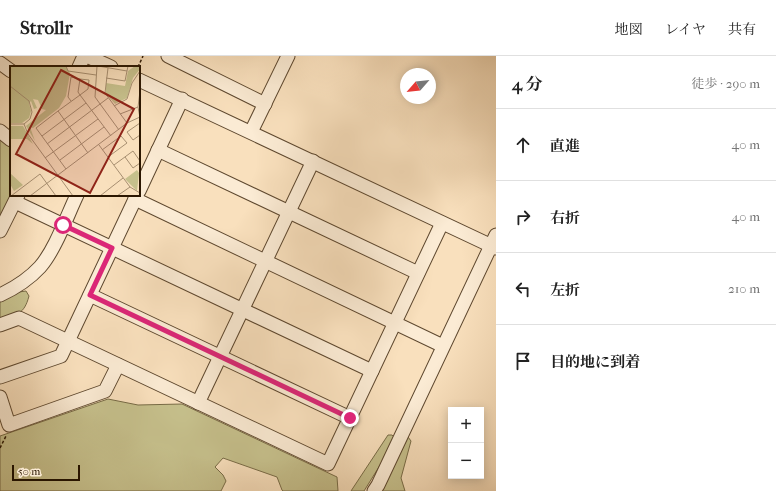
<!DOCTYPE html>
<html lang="ja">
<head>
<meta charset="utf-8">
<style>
	body { margin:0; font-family:"IM FELL French Canon","Noto Serif JP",serif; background:#f6f6f6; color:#222 }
	.controls { position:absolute; right:12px; bottom:12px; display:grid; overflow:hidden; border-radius:0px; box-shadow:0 2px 10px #0003 }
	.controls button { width:36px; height:36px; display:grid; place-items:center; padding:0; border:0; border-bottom:1px solid #e0e0e0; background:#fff; color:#222; font:20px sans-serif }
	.compass { position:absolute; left:400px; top:12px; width:36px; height:36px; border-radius:50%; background:#fff; box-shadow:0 2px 10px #0003; rotate:242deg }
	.scale { position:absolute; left:12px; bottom:10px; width:68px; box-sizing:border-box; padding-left:4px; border:2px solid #2b1600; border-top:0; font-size:11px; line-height:14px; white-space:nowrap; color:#2b1600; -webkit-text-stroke:3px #fbebd4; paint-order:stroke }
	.stop { position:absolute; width:12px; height:12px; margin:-9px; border:3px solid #db2777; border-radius:50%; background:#fff }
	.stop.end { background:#db2777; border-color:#fff; box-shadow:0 1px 4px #0008 }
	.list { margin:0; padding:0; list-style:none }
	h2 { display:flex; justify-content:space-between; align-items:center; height:52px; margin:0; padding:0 16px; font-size:17px }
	h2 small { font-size:13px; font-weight:400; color:#767676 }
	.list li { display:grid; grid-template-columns:26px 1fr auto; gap:12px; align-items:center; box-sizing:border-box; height:72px; padding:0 16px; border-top:1px solid #e0e0e0 }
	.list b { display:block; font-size:15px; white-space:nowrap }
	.list em { font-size:13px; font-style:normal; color:#767676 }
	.icon { flex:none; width:22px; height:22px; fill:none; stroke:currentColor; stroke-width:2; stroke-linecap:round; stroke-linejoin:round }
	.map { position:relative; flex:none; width:496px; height:435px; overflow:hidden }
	header { display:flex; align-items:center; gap:24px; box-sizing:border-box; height:56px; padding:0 20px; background:#fff; border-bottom:1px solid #e0e0e0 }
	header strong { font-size:19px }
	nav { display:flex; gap:22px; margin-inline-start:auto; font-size:14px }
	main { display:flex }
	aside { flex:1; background:#fff }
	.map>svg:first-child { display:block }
</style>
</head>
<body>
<header>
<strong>Strollr</strong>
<nav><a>地図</a><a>レイヤ</a><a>共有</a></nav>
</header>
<main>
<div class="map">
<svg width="496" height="435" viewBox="0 0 496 435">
	<rect width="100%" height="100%" fill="#f9e0bd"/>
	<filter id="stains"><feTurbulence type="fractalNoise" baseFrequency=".005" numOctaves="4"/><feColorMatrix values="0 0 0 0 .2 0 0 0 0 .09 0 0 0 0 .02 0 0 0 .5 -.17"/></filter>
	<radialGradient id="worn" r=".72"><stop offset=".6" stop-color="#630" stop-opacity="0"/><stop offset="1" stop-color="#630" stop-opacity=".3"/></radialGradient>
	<g fill="#c6c08c" stroke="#786b46">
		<polygon points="0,81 11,89 11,139 0,168"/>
		<path d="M 26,235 L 29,240 C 24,259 17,258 0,265 L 0,244 L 19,236 Z"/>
		<polygon points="108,343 138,349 182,348 337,421 338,435 283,435 282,434 277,421 223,402 215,411 223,419 226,425 221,435 0,435 0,380"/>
		<polygon points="388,379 392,379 394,381 387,398 364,435 351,435"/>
		<polygon points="408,381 411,385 401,422 405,435 380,435"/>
	</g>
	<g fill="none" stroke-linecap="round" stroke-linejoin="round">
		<g stroke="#5e482f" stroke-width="15">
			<g id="minor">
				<polyline points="87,0 111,11"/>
				<polyline points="168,0 265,48"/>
				<polyline points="0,7 11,15"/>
				<polyline points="79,11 84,0"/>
				<polyline points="139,24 496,192"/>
				<polyline points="0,75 11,84"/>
				<polyline points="251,76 288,0"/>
				<polyline points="158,94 418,217"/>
				<polyline points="139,135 182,43"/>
				<polyline points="135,143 443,290"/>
				<polyline points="15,146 372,315"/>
				<polyline points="0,175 18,139"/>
				<path d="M 0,239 C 15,232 29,223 40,211 C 55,194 67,160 77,139"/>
				<polyline points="90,239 350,362"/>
				<polyline points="0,269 19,262 328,408 442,167"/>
				<polyline points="0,321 61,300 137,139"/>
				<polyline points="0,341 9,369 105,335 118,309"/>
				<polyline points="198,347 313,105"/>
				<polyline points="374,435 378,429 496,179"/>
			</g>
		</g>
		<g stroke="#2b1600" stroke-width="1.5" stroke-dasharray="3 2" stroke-linecap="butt">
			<polyline points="138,11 143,0"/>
			<polyline points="0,392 6,380"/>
		</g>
		<use href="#minor" stroke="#fbebd4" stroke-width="13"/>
	</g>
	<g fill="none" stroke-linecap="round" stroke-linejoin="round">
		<polyline stroke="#db2777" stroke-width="5" points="63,169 112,192 90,239 350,362"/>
	</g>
	<g transform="translate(10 10)">
		<rect width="130" height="130" fill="#f9e0bd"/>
		<path d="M 0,0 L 55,0 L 60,7 L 56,30 L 49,42 L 23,62 L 20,61 L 25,75 L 16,60 L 36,44 L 32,43 L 28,34 L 23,33 L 27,42 L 24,43 L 21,35 L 19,37 L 21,45 L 19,52 L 12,57 L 0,57 ZM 125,0 L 130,0 L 130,3 L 123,12 L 117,32 L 105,38 L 96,28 L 96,17 L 115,20 L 118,5 ZM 0,60 L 13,60 L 23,78 L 17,73 L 0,73 ZM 127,104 L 129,107 L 127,125 L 115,113 ZM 0,107 L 13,119 L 4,125 L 0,118 Z" fill="#c6c08c"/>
		<path fill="none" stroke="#a78f71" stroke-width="1" d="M 56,0 L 58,5 L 86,9M 87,0 L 85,31 L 109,64M 88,0 L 117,5M 98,2 L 95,27 L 117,57M 96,12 L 115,15 L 118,0M 0,20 L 19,35 L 22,46 L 20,53 L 14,58 L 0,58M 130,25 L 128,41 L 130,52M 61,35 L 58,31 L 61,11 L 70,13M 104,40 L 117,33 L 122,17 L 130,5M 48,45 L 78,87M 110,48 L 128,41M 130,57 L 117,66 L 123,74 L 130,69M 14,58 L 18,68 L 63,130M 32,70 L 76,37M 37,78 L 98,32M 89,79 L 120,121 L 130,127M 92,84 L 111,70 L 117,77 L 98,91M 115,91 L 123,102 L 130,97M 35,92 L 88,53M 50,94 L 94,61M 104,99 L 123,85 L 130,95M 56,103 L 26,62 L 48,45 L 70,29 L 78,23 L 79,14 L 70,13 L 68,26 L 70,29 L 101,70M 1,130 L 30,108 L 46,130M 20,130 L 117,57 L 130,51M 90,130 L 113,112M 107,130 L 120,121"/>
		<path fill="#8f2418" fill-opacity="0.15" stroke="#8f2418" stroke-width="2" d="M 51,4 L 124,43 L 80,127 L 6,88 Z"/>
		<rect width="130" height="130" fill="none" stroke="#2b1600" stroke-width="2"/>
	</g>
	<rect width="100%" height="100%" filter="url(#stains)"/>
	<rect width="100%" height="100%" fill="url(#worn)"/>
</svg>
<div class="controls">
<button>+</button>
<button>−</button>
</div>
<svg class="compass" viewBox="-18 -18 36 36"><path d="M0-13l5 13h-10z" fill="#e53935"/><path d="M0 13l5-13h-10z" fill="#767676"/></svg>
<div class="scale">50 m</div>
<div class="stop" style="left:63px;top:169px"></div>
<div class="stop end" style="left:350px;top:362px"></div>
</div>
<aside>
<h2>4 分<small>徒歩 · 290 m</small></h2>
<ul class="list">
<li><svg class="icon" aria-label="ahead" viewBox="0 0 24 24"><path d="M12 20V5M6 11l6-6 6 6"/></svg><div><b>直進</b></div><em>40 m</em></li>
<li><svg class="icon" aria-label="right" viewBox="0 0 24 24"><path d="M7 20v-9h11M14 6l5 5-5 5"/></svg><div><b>右折</b></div><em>40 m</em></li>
<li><svg class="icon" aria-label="left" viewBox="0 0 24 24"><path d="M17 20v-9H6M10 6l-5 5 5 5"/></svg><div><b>左折</b></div><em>210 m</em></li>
<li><svg class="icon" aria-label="arrive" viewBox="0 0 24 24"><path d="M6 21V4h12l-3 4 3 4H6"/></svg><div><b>目的地に到着</b></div></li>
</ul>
</aside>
</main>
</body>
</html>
